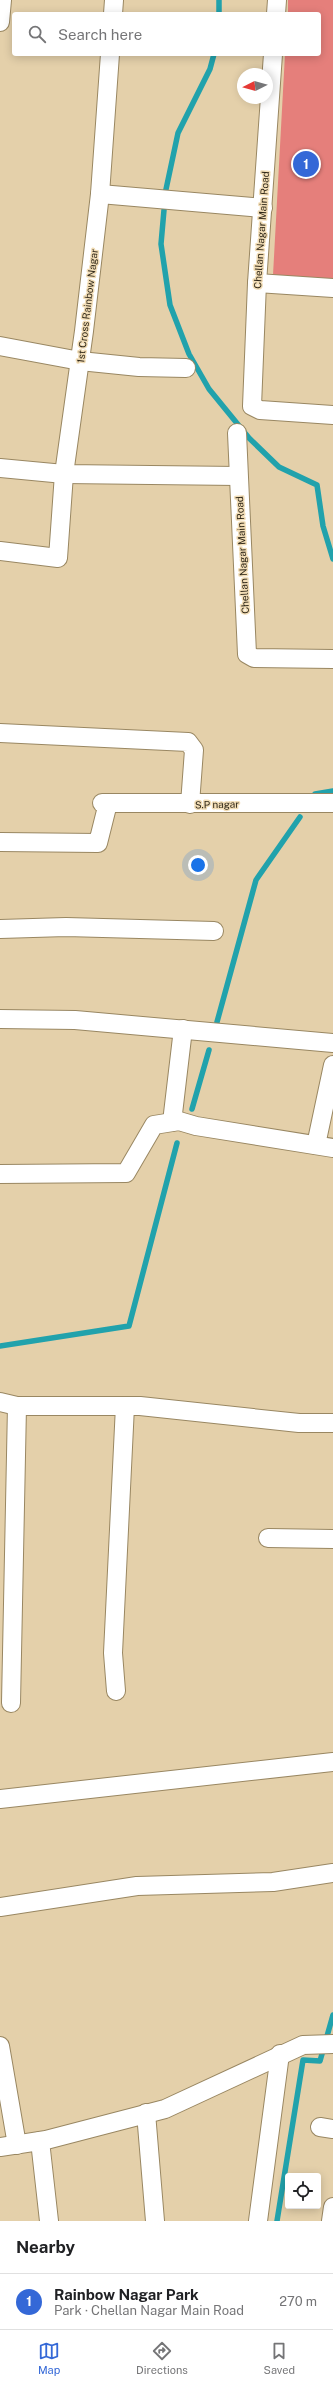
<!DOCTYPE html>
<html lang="en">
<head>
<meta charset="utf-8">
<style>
	body { margin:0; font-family:"Public Sans",sans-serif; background:#f6f6f6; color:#202124 }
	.controls { position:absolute; right:12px; bottom:12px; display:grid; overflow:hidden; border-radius:4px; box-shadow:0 2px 10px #0003 }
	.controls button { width:36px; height:36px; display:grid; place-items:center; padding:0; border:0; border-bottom:1px solid #e0e0e0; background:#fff; color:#202124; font:20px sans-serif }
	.compass { position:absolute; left:237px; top:68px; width:36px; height:36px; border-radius:50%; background:#fff; box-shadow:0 2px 10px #0003; rotate:264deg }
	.you { position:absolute; left:198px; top:865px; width:14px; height:14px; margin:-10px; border:3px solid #fff; border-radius:50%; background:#1a73e8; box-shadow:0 0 0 6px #1a73e833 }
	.badge { display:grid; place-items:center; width:26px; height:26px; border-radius:50%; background:#3468d7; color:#fff; font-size:13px; font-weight:700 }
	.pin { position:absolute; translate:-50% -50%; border:2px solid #fff; box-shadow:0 1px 4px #0006 }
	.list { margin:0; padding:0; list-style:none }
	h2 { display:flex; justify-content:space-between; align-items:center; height:52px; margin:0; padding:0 16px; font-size:17px }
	h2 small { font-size:13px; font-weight:400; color:#757577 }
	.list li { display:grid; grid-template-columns:26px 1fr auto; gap:12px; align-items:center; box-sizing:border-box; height:56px; padding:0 16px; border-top:1px solid #e0e0e0 }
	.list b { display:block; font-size:15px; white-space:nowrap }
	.list p { margin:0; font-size:13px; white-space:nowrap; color:#757577 }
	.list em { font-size:13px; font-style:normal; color:#757577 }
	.icon { flex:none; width:22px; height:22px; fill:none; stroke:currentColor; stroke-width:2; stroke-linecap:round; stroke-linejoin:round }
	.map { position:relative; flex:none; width:333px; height:2221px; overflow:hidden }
	.search { position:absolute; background:#fff; box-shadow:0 2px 10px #0003; left:12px; right:12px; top:12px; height:44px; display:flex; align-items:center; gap:10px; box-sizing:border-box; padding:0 14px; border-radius:4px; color:#757577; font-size:15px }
	.sheet { height:108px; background:#fff }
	nav { display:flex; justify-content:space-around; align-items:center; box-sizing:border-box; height:56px; border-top:1px solid #e0e0e0; background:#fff; font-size:11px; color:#757577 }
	nav a { display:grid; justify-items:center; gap:2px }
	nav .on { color:#3468d7 }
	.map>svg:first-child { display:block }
</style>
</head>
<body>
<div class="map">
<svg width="333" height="2221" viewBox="0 0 333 2221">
	<rect width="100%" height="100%" fill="#e4d0aa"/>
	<polygon fill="#e57f7b" points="288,0 333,0 333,279 273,275 285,54 319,54 319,14 288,14"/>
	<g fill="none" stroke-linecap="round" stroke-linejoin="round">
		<g stroke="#21a2ac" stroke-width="5.5">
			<polyline points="219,0 219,14"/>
			<polyline points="165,194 178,133 210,69 214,54"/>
			<polyline points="164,210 161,244 170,305 189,354 209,389 249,438 279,467 317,485 323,526 333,559"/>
			<polyline points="315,794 333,791"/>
			<polyline points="217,1022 256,880 300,817"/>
			<polyline points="192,1109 209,1050"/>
			<polyline points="0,1346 129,1326 177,1143"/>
			<polyline points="277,2221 303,2060 320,2061 333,2015"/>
		</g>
		<g stroke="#998762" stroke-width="20">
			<g id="street">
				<polyline points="113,14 114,0"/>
				<polyline points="276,14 277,0"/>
				<polyline points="0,22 2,0"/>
				<polyline points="273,54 257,283 252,406 260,410 333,415"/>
				<polyline points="100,194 263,208"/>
				<polyline points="257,283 333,288"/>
				<polyline points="0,346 80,361 139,367 186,368"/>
				<polyline points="237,433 247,654 254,658 333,659"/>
				<polyline points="0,468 64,474 238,476"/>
				<polyline points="0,551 58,558 64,474 84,331 100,194 110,54"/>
				<polyline points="0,733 188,742 194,750 190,804"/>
				<polyline points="102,803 333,803"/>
				<polyline points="0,842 98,843 108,803"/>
				<polyline points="0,929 66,927 214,931"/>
				<polyline points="0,1019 75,1020 333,1043"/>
				<polyline points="172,1122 183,1029"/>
				<polyline points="316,1145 333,1065"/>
				<polyline points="0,1174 126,1173 154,1125 179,1121 196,1126 333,1148"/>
				<polyline points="0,1402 17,1406 140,1406 299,1423 333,1423"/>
				<polyline points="268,1538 333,1539"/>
				<polyline points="116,1691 113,1653 125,1406"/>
				<polyline points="11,1703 17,1406"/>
				<polyline points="0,1799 333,1762"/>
				<polyline points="0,1907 137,1886 273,1882 333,1873"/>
				<polyline points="0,2046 17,2145"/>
				<polyline points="146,2113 155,2221"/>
				<polyline points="320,2127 333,2129"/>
				<polyline points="40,2141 49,2221"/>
				<polyline points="0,2147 46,2140 165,2109 303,2045 333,2044"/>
				<polyline points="258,2221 280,2054"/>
				<polyline points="331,2221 333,2207"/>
			</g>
		</g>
		<use href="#street" stroke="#fff" stroke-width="18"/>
	</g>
	<g text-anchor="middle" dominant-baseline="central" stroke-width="3" stroke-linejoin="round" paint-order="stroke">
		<g font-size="10" fill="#2f2718" stroke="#f2ddb6">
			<text transform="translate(261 230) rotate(-86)">Chellan Nagar Main Road</text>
			<text transform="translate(87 306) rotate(-83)">1st Cross Rainbow Nagar</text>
			<text transform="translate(242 555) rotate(-93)">Chellan Nagar Main Road</text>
			<text transform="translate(217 804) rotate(-1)">S.P nagar</text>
		</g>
	</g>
</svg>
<div class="controls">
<button><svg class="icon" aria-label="locate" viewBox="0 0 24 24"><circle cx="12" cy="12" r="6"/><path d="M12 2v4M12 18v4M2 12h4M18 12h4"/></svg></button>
</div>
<svg class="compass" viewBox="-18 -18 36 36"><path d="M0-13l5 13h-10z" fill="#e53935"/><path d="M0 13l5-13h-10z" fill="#757577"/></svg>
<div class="you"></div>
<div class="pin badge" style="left:306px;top:164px">1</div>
<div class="search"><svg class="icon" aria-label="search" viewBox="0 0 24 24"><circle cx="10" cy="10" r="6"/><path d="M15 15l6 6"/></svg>Search here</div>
</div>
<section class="sheet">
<h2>Nearby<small></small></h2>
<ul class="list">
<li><span class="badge">1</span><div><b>Rainbow Nagar Park</b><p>Park · Chellan Nagar Main Road</p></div><em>270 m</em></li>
</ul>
</section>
<nav>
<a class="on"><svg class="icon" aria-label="map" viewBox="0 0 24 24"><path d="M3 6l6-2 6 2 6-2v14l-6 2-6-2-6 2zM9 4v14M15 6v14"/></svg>Map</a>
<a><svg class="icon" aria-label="directions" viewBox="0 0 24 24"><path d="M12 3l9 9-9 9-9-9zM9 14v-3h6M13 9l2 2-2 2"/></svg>Directions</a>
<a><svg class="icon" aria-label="saved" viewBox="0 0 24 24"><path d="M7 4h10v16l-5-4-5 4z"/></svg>Saved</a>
</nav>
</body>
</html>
